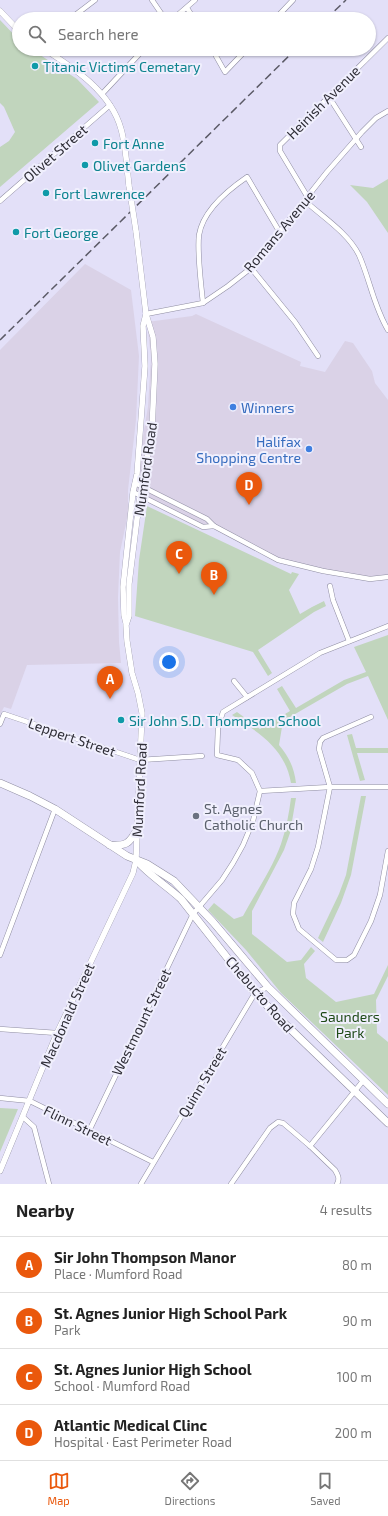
<!DOCTYPE html>
<html lang="en">
<head>
<meta charset="utf-8">
<style>
	body { margin:0; font-family:"Exo 2",sans-serif; background:#f2f2f2; color:#222 }
	.you { position:absolute; left:169px; top:662px; width:14px; height:14px; margin:-10px; border:3px solid #fff; border-radius:50%; background:#1a73e8; box-shadow:0 0 0 6px #1a73e833 }
	.badge { display:grid; place-items:center; width:26px; height:26px; border-radius:50%; background:#ea580c; color:#fff; font-size:13px; font-weight:700 }
	.pin { position:absolute; translate:-50% -33px; filter:drop-shadow(0 1px 2px #0008) }
	.pin::after { content:''; position:absolute; top:21px; width:14px; height:12px; background:inherit; clip-path:polygon(0 0,100% 0,50% 100%) }
	.list { margin:0; padding:0; list-style:none }
	h2 { display:flex; justify-content:space-between; align-items:center; height:52px; margin:0; padding:0 16px; font-size:17px }
	h2 small { font-size:13px; font-weight:400; color:#767676 }
	.list li { display:grid; grid-template-columns:26px 1fr auto; gap:12px; align-items:center; box-sizing:border-box; height:56px; padding:0 16px; border-top:1px solid #e0e0e0 }
	.list b { display:block; font-size:15px; white-space:nowrap }
	.list p { margin:0; font-size:13px; white-space:nowrap; color:#767676 }
	.list em { font-size:13px; font-style:normal; color:#767676 }
	.icon { flex:none; width:22px; height:22px; fill:none; stroke:currentColor; stroke-width:2; stroke-linecap:round; stroke-linejoin:round }
	.map { position:relative; flex:none; width:388px; height:1184px; overflow:hidden }
	.search { position:absolute; background:#fff; box-shadow:0 1px 3px #0004; left:12px; right:12px; top:12px; height:44px; display:flex; align-items:center; gap:10px; box-sizing:border-box; padding:0 14px; border-radius:22px; color:#767676; font-size:15px }
	.sheet { height:276px; background:#fff }
	nav { display:flex; justify-content:space-around; align-items:center; box-sizing:border-box; height:56px; border-top:1px solid #e0e0e0; background:#fff; font-size:11px; color:#767676 }
	nav a { display:grid; justify-items:center; gap:2px }
	nav .on { color:#ea580c }
	.map>svg:first-child { display:block }
</style>
</head>
<body>
<div class="map">
<svg width="388" height="1184" viewBox="0 0 388 1184">
	<rect width="100%" height="100%" fill="#e3e0f8"/>
	<g fill="#dad2e7">
		<polygon points="85,264 131,290 139,356 136,420 128,490 128,514 120,552 118,597 119,642 121,663 27,665 11,709 4,707 0,715 0,350"/>
		<polygon points="196,314 301,362 300,366 325,372 345,341 353,343 372,371 375,383 388,400 388,577 370,579 278,560 214,526 203,527 133,492 148,407 151,358 147,322 192,316"/>
	</g>
	<g fill="#c1d5bd">
		<polygon points="0,20 19,40 19,49 31,49 77,79 99,102 0,187 0,147 9,141 15,132 4,107 0,103"/>
		<polygon points="388,179 388,233 367,202 350,185 373,188"/>
		<polygon points="147,506 291,574 292,572 299,574 289,590 300,614 312,607 324,601 326,606 314,612 258,650 272,673 268,676 253,652 135,616 139,560"/>
		<path d="M 388,635 L 388,720 L 368,676 L 347,684 L 283,721 L 279,745 C 289,757 294,767 296,783 L 291,783 C 285,748 259,733 232,715 L 237,712 L 260,729 L 290,711 L 277,689 L 282,686 L 296,708 L 344,680 L 366,672 L 354,647 Z"/>
		<polygon points="352,734 356,748 388,748 388,753 357,753 365,780 360,781 347,735"/>
		<polygon points="361,796 366,796 351,875 341,903 323,942 318,938 339,894 346,875"/>
		<path d="M 291,798 L 296,798 L 290,833 L 284,850 L 252,911 L 252,934 L 287,962 L 301,960 L 311,947 L 315,951 L 304,964 L 306,978 L 336,1002 L 374,994 L 388,965 L 388,976 L 376,1000 L 377,1033 L 388,1042 L 388,1095 L 281,993 L 246,950 L 208,910 L 214,903 L 234,919 L 243,916 C 256,892 272,869 281,844 C 286,829 289,814 291,798 Z"/>
		<polygon points="0,1108 18,1109 0,1152"/>
	</g>
	<g fill="none" stroke-linecap="round" stroke-linejoin="round">
		<g stroke="#8f8da2" stroke-width="5.5">
			<g id="minor">
				<polyline points="152,0 165,19"/>
				<polyline points="187,8 194,19"/>
				<polyline points="70,19 95,0"/>
				<polyline points="173,19 195,0"/>
				<polyline points="275,19 293,0"/>
				<polyline points="212,49 225,72 247,49"/>
				<polyline points="102,94 144,49"/>
				<polyline points="329,97 361,147"/>
				<polyline points="307,196 280,151 280,145 388,38"/>
				<polyline points="0,201 110,105"/>
				<path d="M 305,201 C 323,217 348,233 359,255 C 370,280 374,307 388,330"/>
				<polyline points="251,268 295,322 318,356"/>
				<path d="M 203,303 C 201,284 197,253 199,235 C 203,210 228,190 247,177 L 279,231"/>
				<polyline points="146,314 203,303 228,286 251,268 327,172 362,132 376,118 388,111"/>
				<polyline points="135,483 207,519 214,526 278,560 323,571 370,579 388,577"/>
				<polyline points="133,492 203,527 214,526"/>
				<polyline points="330,586 333,600 349,641"/>
				<polyline points="234,681 247,697"/>
				<polyline points="371,717 323,738 320,742 319,749 330,787 318,847 311,869 294,903 293,914 299,929 336,960 347,960 354,955 371,921 380,895 388,851"/>
				<polyline points="0,724 4,714 140,760 202,756"/>
				<polyline points="260,791 330,787 388,787"/>
				<polyline points="0,955 55,809"/>
				<polyline points="0,1029 57,1033"/>
				<polyline points="0,1098 30,1101 153,1162"/>
				<polyline points="23,1117 34,1127 49,1184"/>
				<polyline points="89,1131 193,914 222,880 233,863 243,845 253,821 260,791 252,773 238,760 217,755 218,727 223,712 320,653 388,626"/>
				<polyline points="310,1146 363,1081"/>
				<polyline points="141,1184 255,993 268,987"/>
				<path d="M 231,1184 L 270,1128 L 278,1122 L 283,1123 L 310,1146 L 335,1170 C 338,1175 340,1179 337,1184"/>
			</g>
		</g>
		<g stroke="#8f8da2" stroke-width="6">
			<g id="tertiary">
				<polyline points="0,11 19,31"/>
				<path d="M 44,49 C 74,68 111,92 121,129 C 126,146 127,169 129,186"/>
				<polyline points="126,623 124,615 123,587 133,492 137,474 145,366 143,326 146,314"/>
				<polyline points="0,1171 57,1033 133,873 136,860 142,713 138,693 132,673 127,641 126,625 129,616 129,584 139,503 152,429 155,364 153,337 146,314 136,231"/>
			</g>
		</g>
		<g stroke="#8f8da2" stroke-width="8">
			<g id="primary">
				<polyline points="0,783 30,796 55,809 127,856 147,864 174,881 213,922 268,987 388,1104"/>
				<path d="M 110,845 C 126,846 129,844 137,830"/>
				<path d="M 137,861 C 150,876 167,886 181,899 L 255,993 L 283,1022 L 388,1123"/>
			</g>
		</g>
		<use href="#minor" stroke="#fff" stroke-width="4.5"/>
		<use href="#tertiary" stroke="#fff" stroke-width="5.5"/>
		<use href="#primary" stroke="#fff" stroke-width="7"/>
		<g stroke="#5b5a66" stroke-width="1.5" stroke-dasharray="8 4" stroke-linecap="butt">
			<polyline points="326,19 346,0"/>
			<polyline points="0,340 296,49"/>
		</g>
		<g stroke="#8f8da2" stroke-width="6" stroke-linecap="butt">
			<polyline id="tertiary-bridge" points="129,186 136,231"/>
		</g>
		<use href="#tertiary-bridge" stroke="#fff" stroke-width="5.5"/>
	</g>
	<g fill="#0f9aa8" stroke="#f0effd" stroke-width="1.5">
		<circle cx="35" cy="66" r="4"/>
		<circle cx="95" cy="143" r="4"/>
		<circle cx="85" cy="165" r="4"/>
		<circle cx="46" cy="193" r="4"/>
		<circle cx="16" cy="232" r="4"/>
		<circle cx="121" cy="720" r="4"/>
	</g>
	<g fill="#3f7fe0" stroke="#f0effd" stroke-width="1.5">
		<circle cx="233" cy="407" r="4"/>
		<circle cx="309" cy="449" r="4"/>
	</g>
	<circle fill="#6b7280" stroke="#f0effd" stroke-width="1.5" cx="196" cy="816" r="4"/>
	<g text-anchor="middle" dominant-baseline="central" stroke-width="4" stroke-linejoin="round" paint-order="stroke">
		<g font-size="14" fill="#0d838f" stroke="#f0effd" text-anchor="start">
			<text x="43" y="66">Titanic Victims Cemetary</text>
			<text x="103" y="143">Fort Anne</text>
			<text x="93" y="165">Olivet Gardens</text>
			<text x="54" y="193">Fort Lawrence</text>
			<text x="24" y="232">Fort George</text>
			<text x="129" y="720">Sir John S.D. Thompson School</text>
		</g>
		<g font-size="14" fill="#2f2e37" stroke="#f0effd">
			<text transform="translate(323 102) rotate(-45)">Heinish Avenue</text>
			<text transform="translate(55 153) rotate(-41)">Olivet Street</text>
			<text transform="translate(279 231) rotate(-50)">Romans Avenue</text>
			<text transform="translate(145 469) rotate(-82)">Mumford Road</text>
			<text transform="translate(72 737) rotate(19)">Leppert Street</text>
			<text transform="translate(139 790) rotate(-87)">Mumford Road</text>
			<text transform="translate(260 994) rotate(49)">Chebucto Road</text>
			<text transform="translate(67 1015) rotate(-66)">Macdonald Street</text>
			<text transform="translate(141 1022) rotate(-64)">Westmount Street</text>
			<text transform="translate(202 1082) rotate(-59)">Quinn Street</text>
			<text transform="translate(78 1125) rotate(26)">Flinn Street</text>
		</g>
		<g font-size="14" fill="#366cbe" stroke="#f0effd" text-anchor="start">
			<text x="241" y="407">Winners</text>
			<text x="301" y="441" text-anchor="end">Halifax<tspan x="301" dy="16">Shopping Centre</tspan></text>
		</g>
		<g font-size="14" fill="#5b616d" stroke="#f0effd" text-anchor="start">
			<text x="204" y="808">St. Agnes<tspan x="204" dy="16">Catholic Church</tspan></text>
		</g>
		<g font-size="14" fill="#1e4a17" stroke="#f0effd">
			<text x="350" y="1016">Saunders<tspan x="350" dy="16">Park</tspan></text>
		</g>
	</g>
</svg>
<div class="you"></div>
<div class="pin badge" style="left:110px;top:699px">A</div>
<div class="pin badge" style="left:214px;top:595px">B</div>
<div class="pin badge" style="left:179px;top:574px">C</div>
<div class="pin badge" style="left:249px;top:505px">D</div>
<div class="search"><svg class="icon" aria-label="search" viewBox="0 0 24 24"><circle cx="10" cy="10" r="6"/><path d="M15 15l6 6"/></svg>Search here</div>
</div>
<section class="sheet">
<h2>Nearby<small>4 results</small></h2>
<ul class="list">
<li><span class="badge">A</span><div><b>Sir John Thompson Manor</b><p>Place · Mumford Road</p></div><em>80 m</em></li>
<li><span class="badge">B</span><div><b>St. Agnes Junior High School Park</b><p>Park</p></div><em>90 m</em></li>
<li><span class="badge">C</span><div><b>St. Agnes Junior High School</b><p>School · Mumford Road</p></div><em>100 m</em></li>
<li><span class="badge">D</span><div><b>Atlantic Medical Clinc</b><p>Hospital · East Perimeter Road</p></div><em>200 m</em></li>
</ul>
</section>
<nav>
<a class="on"><svg class="icon" aria-label="map" viewBox="0 0 24 24"><path d="M3 6l6-2 6 2 6-2v14l-6 2-6-2-6 2zM9 4v14M15 6v14"/></svg>Map</a>
<a><svg class="icon" aria-label="directions" viewBox="0 0 24 24"><path d="M12 3l9 9-9 9-9-9zM9 14v-3h6M13 9l2 2-2 2"/></svg>Directions</a>
<a><svg class="icon" aria-label="saved" viewBox="0 0 24 24"><path d="M7 4h10v16l-5-4-5 4z"/></svg>Saved</a>
</nav>
</body>
</html>
